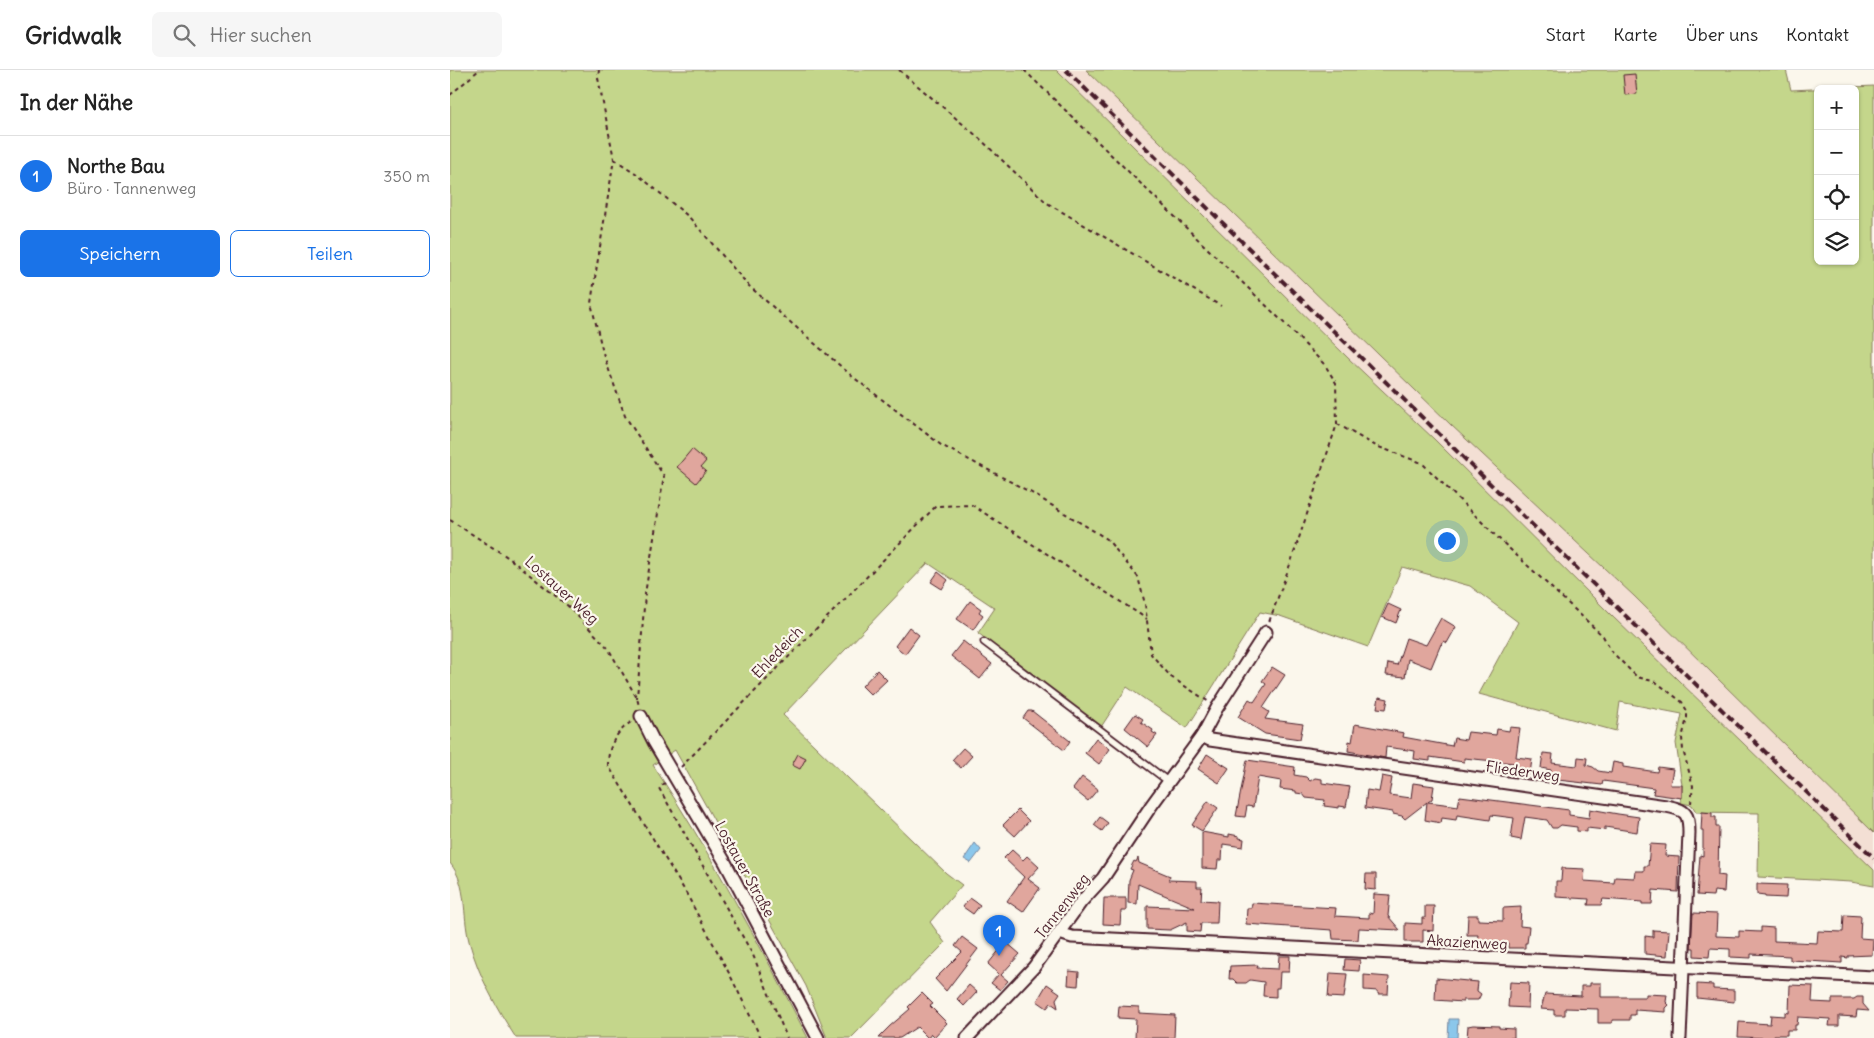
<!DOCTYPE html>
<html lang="de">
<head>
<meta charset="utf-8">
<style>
	body { margin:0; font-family:Delius,sans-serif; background:#f6f6f6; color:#222 }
	.controls { position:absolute; right:15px; top:15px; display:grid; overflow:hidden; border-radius:8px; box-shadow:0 1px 4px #0004 }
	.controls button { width:45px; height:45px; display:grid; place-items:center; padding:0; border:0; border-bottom:1px solid #e0e0e0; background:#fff; color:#222; font:25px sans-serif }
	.you { position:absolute; left:996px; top:470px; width:18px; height:18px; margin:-12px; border:4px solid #fff; border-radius:50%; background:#1a73e8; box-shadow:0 0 0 8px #1a73e833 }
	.badge { display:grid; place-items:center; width:32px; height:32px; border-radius:50%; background:#1a73e8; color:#fff; font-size:16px; font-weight:700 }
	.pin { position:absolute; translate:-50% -41px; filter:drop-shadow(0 1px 2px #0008) }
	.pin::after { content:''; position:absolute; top:26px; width:18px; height:15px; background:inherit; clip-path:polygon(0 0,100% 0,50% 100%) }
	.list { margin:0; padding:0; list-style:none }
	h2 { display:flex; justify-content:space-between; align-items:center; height:65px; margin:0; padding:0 20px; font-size:21px }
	h2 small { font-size:16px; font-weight:400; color:#767676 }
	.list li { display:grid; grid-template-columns:32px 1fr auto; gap:15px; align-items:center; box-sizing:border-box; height:80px; padding:0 20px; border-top:1px solid #e0e0e0 }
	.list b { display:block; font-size:19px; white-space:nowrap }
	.list p { margin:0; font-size:16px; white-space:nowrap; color:#767676 }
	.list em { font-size:16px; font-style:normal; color:#767676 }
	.actions { display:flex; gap:10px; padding:15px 20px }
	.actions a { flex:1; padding:11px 0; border:1px solid #1a73e8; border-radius:8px; text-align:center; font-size:18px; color:#1a73e8 }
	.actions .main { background:#1a73e8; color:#fff }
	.icon { flex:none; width:28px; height:28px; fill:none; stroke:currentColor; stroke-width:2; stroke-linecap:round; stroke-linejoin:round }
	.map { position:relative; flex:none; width:1424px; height:968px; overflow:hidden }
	header { display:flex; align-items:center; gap:30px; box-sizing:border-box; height:70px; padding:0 25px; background:#fff; border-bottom:1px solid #e0e0e0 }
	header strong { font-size:24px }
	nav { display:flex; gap:28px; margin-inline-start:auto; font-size:18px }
	.search { width:350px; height:45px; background:#f6f6f6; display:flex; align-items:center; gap:12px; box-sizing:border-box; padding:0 18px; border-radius:8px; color:#767676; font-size:19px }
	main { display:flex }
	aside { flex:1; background:#fff }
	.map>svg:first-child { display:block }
</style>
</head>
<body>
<header>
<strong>Gridwalk</strong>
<div class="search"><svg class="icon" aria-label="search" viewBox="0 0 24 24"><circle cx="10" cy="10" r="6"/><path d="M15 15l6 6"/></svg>Hier suchen</div>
<nav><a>Start</a><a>Karte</a><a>Über uns</a><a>Kontakt</a></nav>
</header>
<main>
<aside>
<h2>In der Nähe<small></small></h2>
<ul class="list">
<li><span class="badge">1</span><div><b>Northe Bau</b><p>Büro · Tannenweg</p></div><em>350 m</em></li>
</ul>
<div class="actions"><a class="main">Speichern</a><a>Teilen</a></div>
</aside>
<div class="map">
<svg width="1424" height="968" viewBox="0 0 1424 968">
	<rect width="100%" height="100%" fill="#fbf7ec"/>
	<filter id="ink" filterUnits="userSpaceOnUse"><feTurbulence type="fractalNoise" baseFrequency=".02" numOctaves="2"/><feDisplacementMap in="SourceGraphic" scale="10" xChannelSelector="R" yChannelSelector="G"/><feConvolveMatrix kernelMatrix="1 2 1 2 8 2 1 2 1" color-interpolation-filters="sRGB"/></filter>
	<g filter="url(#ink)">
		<polygon fill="#f3dfd4" points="606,0 636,0 1001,355 1184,526 1424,763 1424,800 1162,546 984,369 898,288"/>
		<g fill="#c4d68b" stroke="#877a5b" fill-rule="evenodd">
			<path d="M 0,0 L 606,0 L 898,288 L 984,369 L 1162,546 L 1424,800 L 1424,816 L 1401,812 L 1308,807 L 1309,743 L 1246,742 L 1242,735 L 1231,733 L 1232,715 L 1226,673 L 1232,644 L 1170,632 L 1166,661 L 1029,624 L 1068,552 L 1020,516 L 952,497 L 918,577 L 830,546 L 810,542 L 737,658 L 677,617 L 651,657 L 528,563 L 545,538 L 478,493 L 333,645 L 496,803 L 512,815 L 480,852 L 495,873 L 401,968 L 377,968 L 356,916 L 225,680 L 203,695 C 260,782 310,875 358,968 L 66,968 C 46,937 29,907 19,871 C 12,844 18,815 0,793 Z"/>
			<path d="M 636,0 L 1336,0 L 1341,20 L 1424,16 L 1424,763 L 1184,526 L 1001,355 ZM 1368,19 L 1405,19 L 1405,191 L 1368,191 Z"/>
		</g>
		<g fill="#8bc7eb" stroke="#71849e">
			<polygon points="525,773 531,780 521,793 514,789"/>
			<polygon points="999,949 1008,949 1007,968 998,968"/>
		</g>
		<g fill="#e0a69d" stroke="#4a1f2b">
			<polygon points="1185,4 1187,24 1175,25 1173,5"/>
			<polygon points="242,379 256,391 251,397 256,401 246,413 227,397"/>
			<polygon points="488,502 498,510 492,519 481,512"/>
			<polygon points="520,531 531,539 529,542 533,545 523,560 507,549"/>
			<polygon points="938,534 951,540 946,553 932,547"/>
			<polygon points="991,548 1006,557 997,573 994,571 992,575 991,574 981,598 958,589 955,607 936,605 938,593 947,595 956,568 976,575"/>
			<polygon points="459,557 469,565 455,584 445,576"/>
			<polygon points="513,571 542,594 530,609 501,586"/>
			<polygon points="822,597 835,605 813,638 819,642 815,649 853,654 850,669 815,664 788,647 799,629 804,632 816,614 812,611"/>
			<polygon points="427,600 437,610 421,625 412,616"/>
			<polygon points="929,627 938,629 936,639 927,638"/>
			<polygon points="578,641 582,641 620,671 614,680 573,648"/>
			<polygon points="685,644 693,649 691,652 703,660 702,662 707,665 698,677 675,658"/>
			<polygon points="905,654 954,663 953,667 1002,676 1004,668 1016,670 1018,662 1046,665 1047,659 1059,661 1060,657 1070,658 1066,687 1082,689 1080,704 1063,702 1064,693 1014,688 1014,692 980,687 980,691 964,689 965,681 936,677 935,688 898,681 899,671 902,672"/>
			<polygon points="646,668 660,679 649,694 635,683"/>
			<polygon points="513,678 522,686 511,698 502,690"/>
			<polygon points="1093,683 1103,684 1102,693 1127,696 1128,687 1137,688 1136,695 1143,697 1148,701 1161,703 1163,692 1173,694 1173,697 1207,702 1208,697 1223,699 1220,715 1232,715 1232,728 1203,724 1204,718 1153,711 1152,715 1099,709 1101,700 1091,698"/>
			<polygon points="348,684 356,688 350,699 342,695"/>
			<polygon points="757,684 779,698 769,713 748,699"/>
			<polygon points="797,690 845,697 844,705 856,707 860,711 865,708 872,709 872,713 900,717 896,737 889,736 889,738 874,736 875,730 856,728 853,724 846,723 846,721 830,719 831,711 808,707 803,737 797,736 795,747 786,746"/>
			<polygon points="932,706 942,708 939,725 961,728 963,713 984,716 982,729 978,732 1002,735 1008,736 1010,726 1119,740 1119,745 1139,748 1140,739 1168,744 1189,747 1187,762 1155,757 1155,760 1137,758 1137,762 1127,761 1127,757 1111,755 1107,758 1102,758 1097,750 1075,747 1071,770 1061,768 1064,748 1041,745 1040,750 1007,745 1006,750 992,748 991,753 975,750 977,732 955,749 952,746 943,744 943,742 915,738 917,720 929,722"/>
			<polygon points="632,707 648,719 638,731 623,719"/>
			<polygon points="758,731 768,738 752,761 742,755"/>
			<polygon points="568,740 579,751 565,766 553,755"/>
			<polygon points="1252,742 1262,743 1262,747 1266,747 1266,757 1269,757 1268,805 1275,806 1274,822 1264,821 1263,826 1247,825 1250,785 1253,786 1253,761 1251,761"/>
			<polygon points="650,747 658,753 652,761 644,755"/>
			<polygon points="752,762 779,767 779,764 789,766 789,768 794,769 793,777 773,774 772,790 768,790 767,799 752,798"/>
			<polygon points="1200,774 1216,775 1215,786 1229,787 1228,822 1203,820 1202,834 1192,834 1192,832 1153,829 1151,835 1138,835 1139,829 1106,827 1106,811 1111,811 1112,798 1135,799 1134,811 1164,813 1165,807 1184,808 1185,801 1194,801 1194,796 1198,796"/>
			<polygon points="562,780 573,790 577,786 589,797 578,809 590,818 573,842 557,831 574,807 554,788"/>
			<polygon points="688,788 689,793 720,806 718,810 747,811 747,817 752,817 751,830 768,831 767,853 751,853 750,862 737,861 737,852 720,860 697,859 697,836 745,838 688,814 687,834 678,833 679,810 683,800 680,799 684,791 686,792"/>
			<polygon points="916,804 926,804 926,820 915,819"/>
			<polygon points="1307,814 1337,815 1336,828 1315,827 1315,825 1307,824"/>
			<polygon points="924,824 940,825 938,846 950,860 909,858 908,870 883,869 882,860 796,854 797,838 801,838 802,833 886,838 885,846 919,848 919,843 923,844"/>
			<polygon points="520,828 530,835 523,844 513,837"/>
			<polygon points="654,828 676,828 676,841 671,841 670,855 653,854"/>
			<polygon points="975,836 984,836 983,861 973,860 973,872 955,872 955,853 972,854 972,848 975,848"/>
			<polygon points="1071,837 1070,856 1079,857 1077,873 1075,873 1075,878 1058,878 1058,873 1027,872 1028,865 1017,865 1018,845 1028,845 1028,850 1053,851 1053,838"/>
			<polygon points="1243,843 1267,844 1266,866 1289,867 1289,861 1311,862 1311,857 1324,858 1324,871 1367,873 1368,861 1393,862 1394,845 1411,846 1410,868 1423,869 1422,885 1398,886 1398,888 1392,887 1392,893 1340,890 1340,886 1301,884 1301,888 1280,887 1280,879 1260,878 1259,887 1244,886 1244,878 1241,878"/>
			<polygon points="1203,860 1219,861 1217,886 1195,884 1195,866 1203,867"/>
			<polygon points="512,867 528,879 496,921 485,909 512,882 505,876"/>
			<polygon points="556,872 570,884 551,905 558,911 550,920 541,913 549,904 538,894"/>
			<polygon points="829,886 840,886 839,902 830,902 829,918 826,918 826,927 813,926 814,912 800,910 796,913 787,913 783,909 779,909 780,896 808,895 807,898 828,899"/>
			<polygon points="895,889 910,890 909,901 894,900"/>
			<polygon points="619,901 629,902 628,916 618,915"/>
			<polygon points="880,903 897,904 894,928 878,927"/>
			<polygon points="914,905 939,907 938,924 928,924 928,921 914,920"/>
			<polygon points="986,908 1028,912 1027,921 1031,924 1028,930 1013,930 1013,932 985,930"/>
			<polygon points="1060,912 1079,913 1078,938 1058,937"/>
			<polygon points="1140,913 1151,913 1151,927 1196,927 1196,924 1217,925 1216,932 1219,935 1216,938 1216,942 1185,940 1185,945 1180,945 1180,950 1162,950 1162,953 1148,953 1148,939 1115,938 1115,945 1104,945 1104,940 1091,939 1095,924 1131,926 1131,916 1140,916"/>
			<polygon points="597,914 610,923 606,929 608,938 601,933 597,938 587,931"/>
			<polygon points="1247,914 1263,915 1263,919 1284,920 1284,932 1247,928"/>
			<polygon points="519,915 527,922 514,936 507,929"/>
			<polygon points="1340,915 1363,916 1362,932 1382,933 1382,929 1404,929 1407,927 1413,927 1413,934 1419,941 1407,940 1406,947 1389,946 1389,956 1379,956 1380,949 1348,947 1347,955 1345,955 1345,960 1337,960 1337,965 1324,965 1324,968 1288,967 1289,952 1320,954 1321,945 1335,946 1335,942 1339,943"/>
			<polygon points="472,923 483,934 480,936 497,953 484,967 481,964 478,968 467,957 450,968 428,968 440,956 460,939 458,937"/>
			<polygon points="669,936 689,937 689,943 725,945 724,968 685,968 686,949 668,948"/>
			<polygon points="1023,955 1049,956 1049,958 1064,959 1064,968 1017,968 1018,956"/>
		</g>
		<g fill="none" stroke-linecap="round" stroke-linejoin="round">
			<g stroke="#4a1f2b" stroke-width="9">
				<polyline id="service" points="534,572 719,712"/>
			</g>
			<g stroke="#4a1f2b" stroke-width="15">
				<g id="minor">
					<polyline points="191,646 204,672 275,792 368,968"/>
					<path d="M 752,666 L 760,670 L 1216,736 C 1236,740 1239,743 1239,763 L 1230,968"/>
					<polyline points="609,863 622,867 1424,907"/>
					<polyline points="517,968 584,897 631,832 653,808 701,736 752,666 767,638 816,562"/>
				</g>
			</g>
			<g stroke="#4a1f2b" stroke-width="2" stroke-dasharray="4 4" stroke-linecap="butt">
				<polyline points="149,0 148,8 164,89 141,233 153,283 175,346 214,406 195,524 187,628"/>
				<polyline points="449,0 528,67 597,133 771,236"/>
				<polyline points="574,0 831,250 875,295 886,313 887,354 842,489 819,552"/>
				<polyline points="0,25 29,0"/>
				<polyline points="164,89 187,104 239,147 299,216 403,307 491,375 580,422 657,469 688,507 695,534 701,584 721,607 759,632"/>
				<polyline points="887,354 926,376 972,393 1047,467 1153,566 1161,581 1187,607 1206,612 1232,632 1237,641 1237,648 1232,668 1233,680 1243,716 1241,733"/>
				<polyline points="0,450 59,488 118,536 158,578 187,628 189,636"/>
				<path d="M 181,652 C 165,663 158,677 158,695 L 235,821 L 280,905 L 311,968"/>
				<polyline points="231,697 486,436 522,435 697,549"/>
				<polyline points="215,713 209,718 303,885 337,968"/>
			</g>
			<use href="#service" stroke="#fbf7ec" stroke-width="5.5"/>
			<use href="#minor" stroke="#fbf7ec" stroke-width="11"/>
			<polyline stroke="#4a1f2b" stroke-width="4" stroke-dasharray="8 4" stroke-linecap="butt" points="616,0 1424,788"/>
		</g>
	</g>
	<g text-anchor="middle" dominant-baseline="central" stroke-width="4.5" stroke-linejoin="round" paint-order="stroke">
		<g font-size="15" fill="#4a1f2b" stroke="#fbf7ec">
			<text transform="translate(112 520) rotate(42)">Lostauer Weg</text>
			<text transform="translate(327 582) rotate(-46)">Ehledeich</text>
			<text transform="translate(1073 701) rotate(8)">Fliederweg</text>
			<text transform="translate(295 799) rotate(61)">Lostauer Straße</text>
			<text transform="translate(612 836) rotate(-52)">Tannenweg</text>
			<text transform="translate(1017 872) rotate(3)">Akazienweg</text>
		</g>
	</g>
</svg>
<div class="controls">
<button>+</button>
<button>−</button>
<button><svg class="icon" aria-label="locate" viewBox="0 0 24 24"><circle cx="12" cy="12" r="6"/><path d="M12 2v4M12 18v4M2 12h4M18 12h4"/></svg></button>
<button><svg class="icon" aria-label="layers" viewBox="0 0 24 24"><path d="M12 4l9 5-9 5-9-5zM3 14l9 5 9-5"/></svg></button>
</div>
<div class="you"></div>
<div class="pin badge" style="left:549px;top:886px">1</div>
</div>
</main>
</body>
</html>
